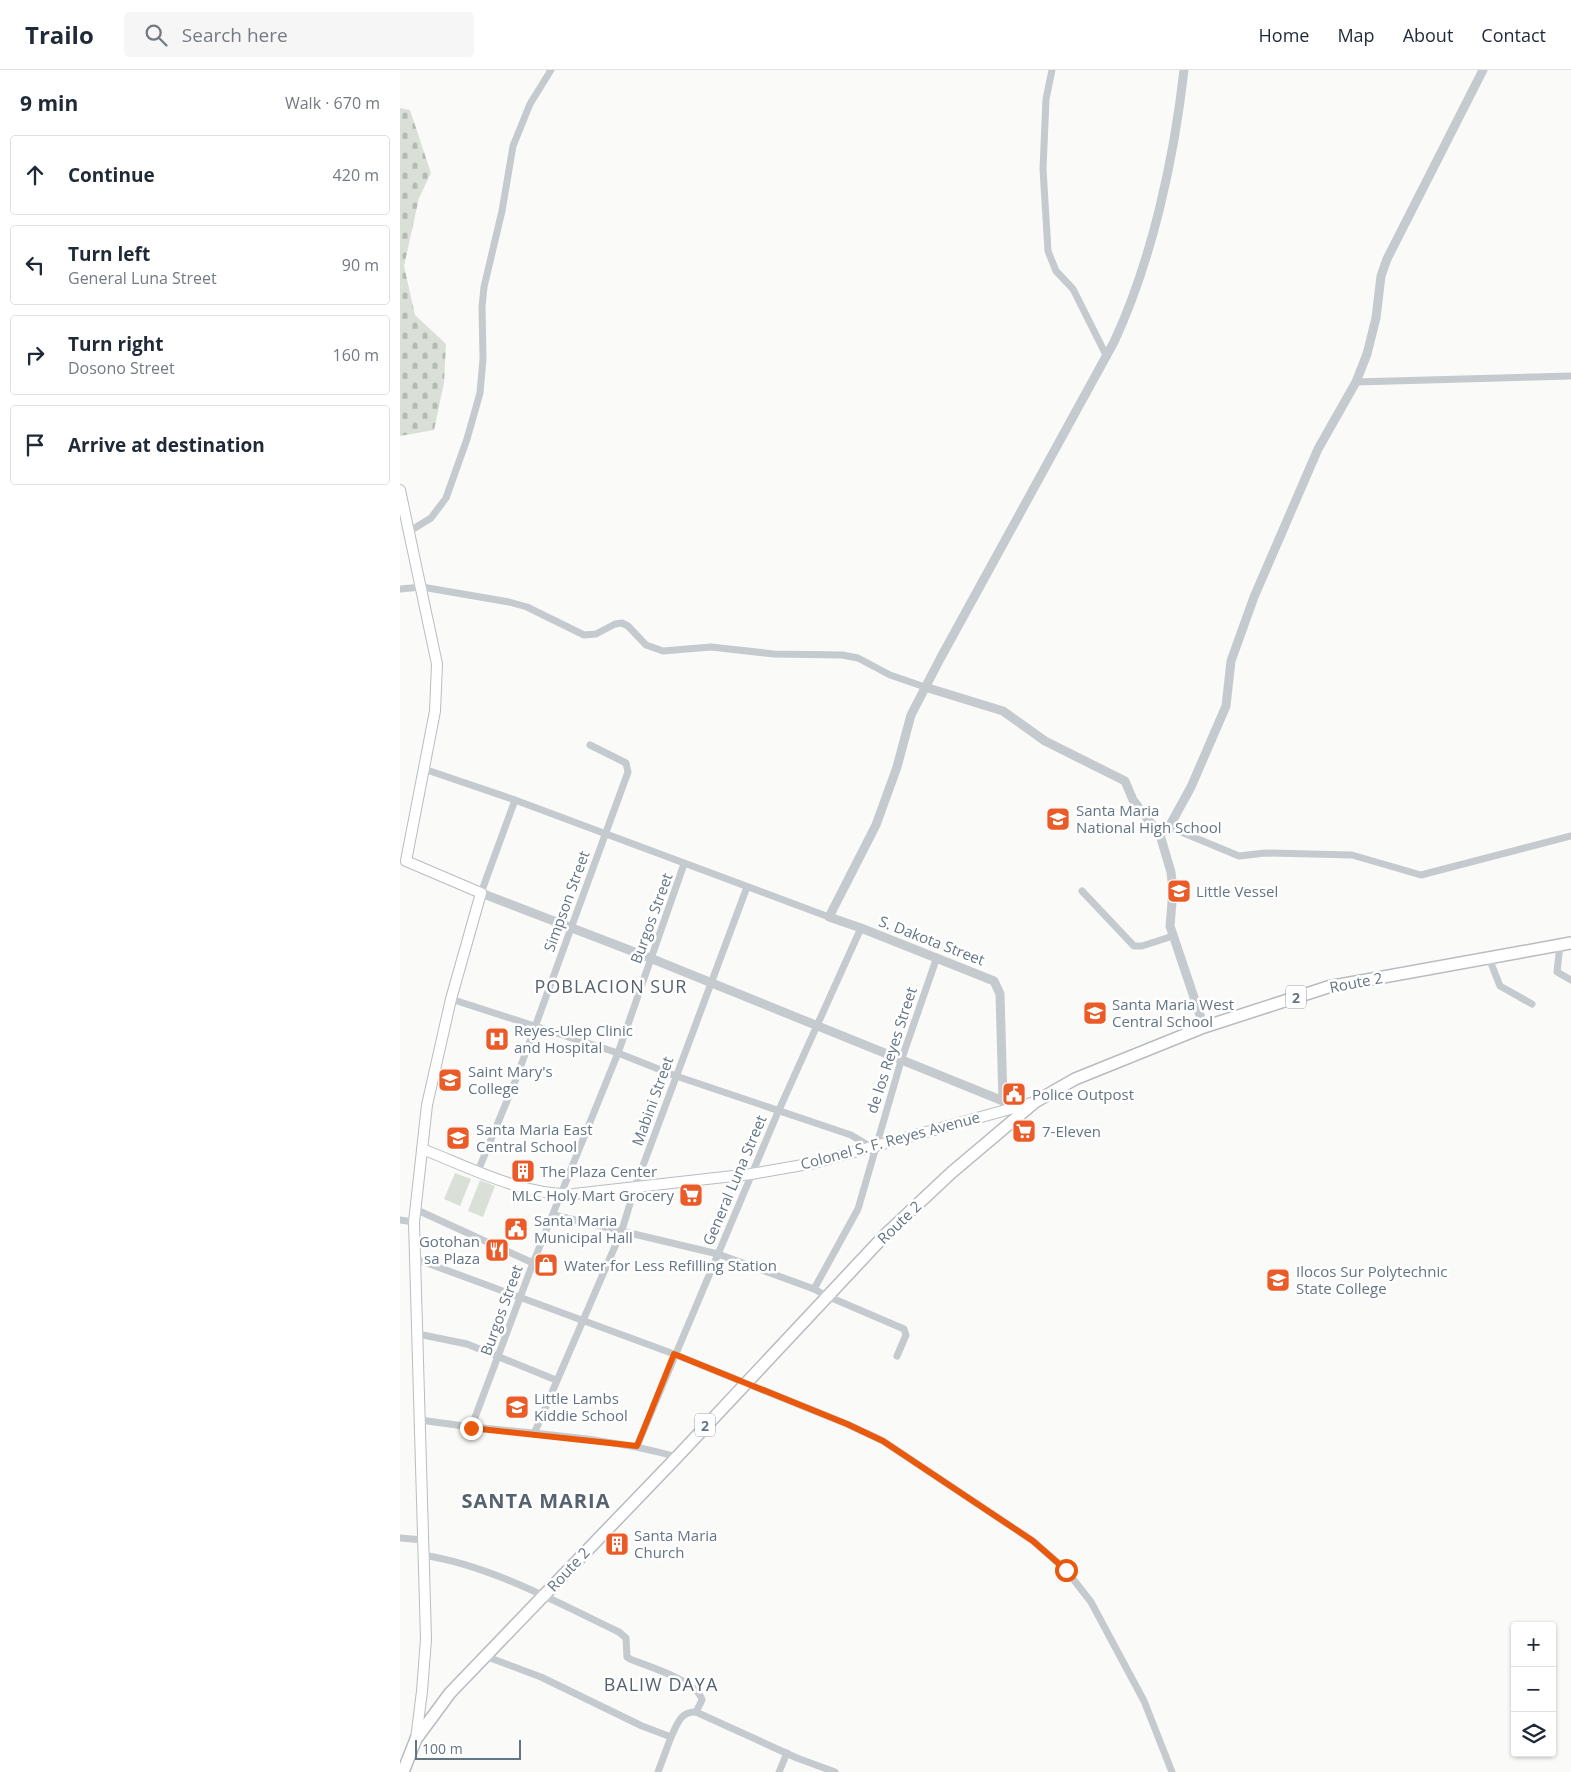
<!DOCTYPE html>
<html lang="en">
<head>
<meta charset="utf-8">
<style>
	body { margin:0; font-family:"Open Sans",sans-serif; background:#f6f6f7; color:#1f2937 }
	.controls { position:absolute; right:15px; bottom:15px; display:grid; overflow:hidden; border-radius:5px; box-shadow:0 1px 4px #0004 }
	.controls button { width:45px; height:45px; display:grid; place-items:center; padding:0; border:0; border-bottom:1px solid #e0e1e3; background:#fff; color:#1f2937; font:25px sans-serif }
	.scale { position:absolute; left:15px; bottom:12px; width:106px; box-sizing:border-box; padding-left:5px; border:2px solid #647584; border-top:0; font-size:14px; line-height:18px; white-space:nowrap; color:#647584; -webkit-text-stroke:4px #fff; paint-order:stroke }
	.stop { position:absolute; width:15px; height:15px; margin:-11px; border:4px solid #ea580c; border-radius:50%; background:#fff }
	.stop.end { background:#ea580c; border-color:#fff; box-shadow:0 1px 5px #0008 }
	.list { margin:0; padding:0; list-style:none }
	h2 { display:flex; justify-content:space-between; align-items:center; height:65px; margin:0; padding:0 20px; font-size:21px }
	h2 small { font-size:16px; font-weight:400; color:#747a83 }
	.list li { display:grid; grid-template-columns:32px 1fr auto; gap:15px; align-items:center; box-sizing:border-box; height:80px; margin:0 10px 10px; padding:0 10px; border:1px solid #e0e1e3; border-radius:5px }
	.list b { display:block; font-size:19px; white-space:nowrap }
	.list p { margin:0; font-size:16px; white-space:nowrap; color:#747a83 }
	.list em { font-size:16px; font-style:normal; color:#747a83 }
	.icon { flex:none; width:28px; height:28px; fill:none; stroke:currentColor; stroke-width:2; stroke-linecap:round; stroke-linejoin:round }
	.map { position:relative; flex:none; width:1171px; height:1702px; overflow:hidden }
	header { display:flex; align-items:center; gap:30px; box-sizing:border-box; height:70px; padding:0 25px; background:#fff; border-bottom:1px solid #e0e1e3 }
	header strong { font-size:24px }
	nav { display:flex; gap:28px; margin-inline-start:auto; font-size:18px }
	.search { width:350px; height:45px; background:#f6f6f7; display:flex; align-items:center; gap:12px; box-sizing:border-box; padding:0 18px; border-radius:5px; color:#747a83; font-size:19px }
	main { display:flex }
	aside { flex:1; background:#fff }
	.map>svg:first-child { display:block }
</style>
</head>
<body>
<header>
<strong>Trailo</strong>
<div class="search"><svg class="icon" aria-label="search" viewBox="0 0 24 24"><circle cx="10" cy="10" r="6"/><path d="M15 15l6 6"/></svg>Search here</div>
<nav><a>Home</a><a>Map</a><a>About</a><a>Contact</a></nav>
</header>
<main>
<aside>
<h2>9 min<small>Walk · 670 m</small></h2>
<ul class="list">
<li><svg class="icon" aria-label="ahead" viewBox="0 0 24 24"><path d="M12 20V5M6 11l6-6 6 6"/></svg><div><b>Continue</b></div><em>420 m</em></li>
<li><svg class="icon" aria-label="left" viewBox="0 0 24 24"><path d="M17 20v-9H6M10 6l-5 5 5 5"/></svg><div><b>Turn left</b><p>General Luna Street</p></div><em>90 m</em></li>
<li><svg class="icon" aria-label="right" viewBox="0 0 24 24"><path d="M7 20v-9h11M14 6l5 5-5 5"/></svg><div><b>Turn right</b><p>Dosono Street</p></div><em>160 m</em></li>
<li><svg class="icon" aria-label="arrive" viewBox="0 0 24 24"><path d="M6 21V4h12l-3 4 3 4H6"/></svg><div><b>Arrive at destination</b></div></li>
</ul>
</aside>
<div class="map">
<svg width="1171" height="1702" viewBox="0 0 1171 1702">
	<defs>
		<pattern id="cemetery-stones" width="16" height="16" patternUnits="userSpaceOnUse" patternTransform="scale(1.25)"><rect width="16" height="16" fill="#dae0d7"/><path d="M2 7V4a2 2 0 0 1 4 0v3zM10 15v-3a2 2 0 0 1 4 0v3z" fill="#b4bab4"/></pattern>
	</defs>
	<rect width="100%" height="100%" fill="#fafaf8"/>
	<g fill="#dae0d7">
		<polygon points="55,1103 71,1109 60,1136 44,1129"/>
		<polygon points="80,1110 95,1116 83,1147 68,1141"/>
	</g>
	<polygon fill="url(#cemetery-stones)" points="0,38 10,40 31,103 19,128 4,196 15,245 46,274 44,313 34,360 0,366"/>
	<g fill="none" stroke-linecap="round" stroke-linejoin="round">
		<g stroke="#b8bdc2" stroke-width="12">
			<g id="secondary">
				<polyline points="0,420 37,594 35,641 6,791 81,823 51,929 27,1035 14,1152 26,1569 22,1621 16,1669"/>
				<path d="M 22,1079 C 67,1096 125,1127 174,1124 L 351,1104 L 414,1093 L 635,1032"/>
			</g>
		</g>
		<g stroke="#b8bcc0" stroke-width="14">
			<polyline id="trunk" points="3,1702 16,1669 50,1623 277,1387 485,1165 551,1103 635,1032 675,1009 804,957 928,917 1171,873"/>
		</g>
		<g stroke="#c5cace" stroke-width="7">
			<polyline points="652,0 646,29 643,99 648,181 656,201 673,219 707,287"/>
			<polyline points="956,312 1171,306"/>
			<polyline points="10,461 31,448 46,428 67,369 80,323 83,289 82,237 84,217 102,141 113,76 130,34 151,0"/>
			<polyline points="0,519 22,517 109,532 127,537 184,565 196,564 215,554 222,553 228,556 246,575 263,581 311,577 374,584 442,585 458,588 490,605 525,617"/>
			<polyline points="24,699 115,730 429,847"/>
			<polyline points="769,757 839,786 865,783 952,785 1021,805 1171,766"/>
			<polyline points="682,821 734,876 742,876 773,866"/>
			<polyline points="81,823 115,730"/>
			<polyline points="1160,875 1157,902 1171,910"/>
			<polyline points="1089,888 1100,916 1132,934"/>
			<polyline points="51,929 218,983 276,1006 451,1065 471,1077"/>
			<polyline points="78,1101 116,1009 228,702 226,693 190,675"/>
			<polyline points="15,1139 133,1193"/>
			<polyline points="154,1145 318,1184 414,1219 427,1226 504,1259 506,1265 497,1286"/>
			<polyline points="0,1150 14,1152"/>
			<polyline points="16,1189 274,1284 447,1354 483,1371 633,1471 666,1500 691,1532 744,1631 772,1702"/>
			<polyline points="414,1219 458,1139 501,991 537,887"/>
			<polyline points="18,1264 67,1274 156,1310"/>
			<path d="M 21,1350 C 106,1364 194,1363 277,1387"/>
			<polyline points="71,1358 133,1193 218,983 284,794"/>
			<polyline points="134,1364 222,1160 235,1117 347,817"/>
			<polyline points="237,1376 378,1042 461,858"/>
			<polyline points="0,1468 23,1470"/>
			<path d="M 23,1485 C 92,1496 156,1532 219,1562 L 226,1568 L 227,1587 L 230,1589 C 247,1596 298,1611 302,1630 L 296,1642"/>
			<path d="M 85,1586 L 141,1607 L 242,1656 L 271,1667 C 277,1655 280,1641 296,1642 L 397,1688 L 435,1702"/>
			<polyline points="258,1702 271,1667"/>
			<polyline points="379,1702 387,1683"/>
		</g>
		<g stroke="#c5cace" stroke-width="9">
			<polyline points="525,617 603,641 645,671 725,711 733,730 760,765 771,802 773,820 770,856 804,957"/>
			<polyline points="760,765 769,757 791,717 826,636 831,591 854,527 918,379 956,312 967,284 976,248 981,206 987,189 1083,0"/>
			<polyline points="81,823 250,888 608,1033"/>
			<path d="M 603,1031 L 600,924 L 594,911 L 461,858 L 429,847 L 476,755 L 497,697 L 511,645 L 540,589 L 714,272 C 752,190 774,89 784,0"/>
		</g>
		<use href="#secondary" stroke="#fff" stroke-width="10"/>
		<use href="#trunk" stroke="#fff" stroke-width="11"/>
	</g>
	<g fill="none" stroke-linecap="round" stroke-linejoin="round">
		<polyline stroke="#ea580c" stroke-width="6" points="71,1358 237,1376 274,1284 447,1354 483,1371 633,1471 666,1500"/>
	</g>
	<defs>
		<g id="school-square" transform="scale(1.25)"><rect x="-9" y="-9" width="18" height="18" rx="4" fill="#ea5b28" stroke="#fff"/><path d="M0-5L7-2L0 1L-7-2ZM-4 1L0 2.5L4 1V4Q0 6-4 4Z" fill="#fff"/></g>
		<g id="hospital-square" transform="scale(1.25)"><rect x="-9" y="-9" width="18" height="18" rx="4" fill="#ea5b28" stroke="#fff"/><path d="M-5-5h3v3.5h4V-5h3V5h-3V1.5h-4V5h-3Z" fill="#fff"/></g>
		<g id="university-square" transform="scale(1.25)"><rect x="-9" y="-9" width="18" height="18" rx="4" fill="#ea5b28" stroke="#fff"/><path d="M0-5L7-2L0 1L-7-2ZM-4 1L0 2.5L4 1V4Q0 6-4 4Z" fill="#fff"/></g>
		<g id="civic-square" transform="scale(1.25)"><rect x="-9" y="-9" width="18" height="18" rx="4" fill="#ea5b28" stroke="#fff"/><path d="M-.6-6.5H3V-4.5H.6V-3L4-1V1h2V6H-6V1h2V-1L-.6-3ZM-1.2 2.5V6h2.4V2.5Z" fill="#fff"/></g>
		<g id="supermarket-square" transform="scale(1.25)"><rect x="-9" y="-9" width="18" height="18" rx="4" fill="#ea5b28" stroke="#fff"/><path d="M-6-5.5h2.5l.6 2H6L4.5 2H-2.5L-4.4-4H-6ZM-1.5 3.2a1.3 1.3 0 1 0 .1 0ZM3 3.2a1.3 1.3 0 1 0 .1 0Z" fill="#fff"/></g>
		<g id="building-square" transform="scale(1.25)"><rect x="-9" y="-9" width="18" height="18" rx="4" fill="#ea5b28" stroke="#fff"/><path d="M-4-6H4V6H1V3H-1V6H-4ZM-2.5-4.3h1.7v1.8h-1.7ZM.8-4.3h1.7v1.8H.8ZM-2.5-1h1.7V.8h-1.7ZM.8-1h1.7V.8H.8Z" fill="#fff"/></g>
		<g id="restaurant-square" transform="scale(1.25)"><rect x="-9" y="-9" width="18" height="18" rx="4" fill="#ea5b28" stroke="#fff"/><path d="M-5-6h1v4h1v-4h1v4h1v-4h1v5L-1.5 .5V6h-2V.5L-5-1ZM5-6V6H3V1.5H1.5Q1.5-4 5-6Z" fill="#fff"/></g>
		<g id="shop-square" transform="scale(1.25)"><rect x="-9" y="-9" width="18" height="18" rx="4" fill="#ea5b28" stroke="#fff"/><path d="M-5-2.5h2.3a2.7 3.5 0 0 1 5.4 0H5L5.5 6h-11ZM-1.5-2.5h3a1.5 2.3 0 0 0-3 0Z" fill="#fff"/></g>
	</defs>
	<g fill-rule="evenodd">
		<use href="#school-square" x="658" y="749"/>
		<use href="#school-square" x="779" y="821"/>
		<use href="#school-square" x="695" y="943"/>
		<use href="#hospital-square" x="97" y="969"/>
		<use href="#university-square" x="50" y="1010"/>
		<use href="#civic-square" x="614" y="1024"/>
		<use href="#supermarket-square" x="624" y="1061"/>
		<use href="#school-square" x="58" y="1068"/>
		<use href="#building-square" x="123" y="1101"/>
		<use href="#supermarket-square" x="291" y="1125"/>
		<use href="#civic-square" x="116" y="1159"/>
		<use href="#restaurant-square" x="97" y="1180"/>
		<use href="#shop-square" x="146" y="1195"/>
		<use href="#university-square" x="878" y="1210"/>
		<use href="#school-square" x="117" y="1337"/>
		<use href="#building-square" x="217" y="1474"/>
	</g>
	<g text-anchor="middle" dominant-baseline="central" stroke-width="5" stroke-linejoin="round" paint-order="stroke">
		<g fill="#fff" stroke="#929ea9" stroke-width="1">
			<rect x="886" y="915.5" width="20" height="23" rx="4"/>
			<rect x="295" y="1343.5" width="20" height="23" rx="4"/>
		</g>
		<g font-size="14" font-weight="bold" fill="#647584">
			<text x="896" y="927">2</text>
			<text x="305" y="1355">2</text>
		</g>
		<g font-size="15" fill="#647584" stroke="#fff" text-anchor="start">
			<text x="676" y="740">Santa Maria<tspan x="676" dy="17">National High School</tspan></text>
			<text x="796" y="821">Little Vessel</text>
			<text x="712" y="934">Santa Maria West<tspan x="712" dy="17">Central School</tspan></text>
			<text x="114" y="960">Reyes-Ulep Clinic<tspan x="114" dy="17">and Hospital</tspan></text>
			<text x="68" y="1001">Saint Mary's<tspan x="68" dy="17">College</tspan></text>
			<text x="632" y="1024">Police Outpost</text>
			<text x="76" y="1059">Santa Maria East<tspan x="76" dy="17">Central School</tspan></text>
			<text x="642" y="1061">7-Eleven</text>
			<text x="140" y="1101">The Plaza Center</text>
			<text x="274" y="1125" text-anchor="end">MLC Holy Mart Grocery</text>
			<text x="134" y="1150">Santa Maria<tspan x="134" dy="17">Municipal Hall</tspan></text>
			<text x="80" y="1171" text-anchor="end">Gotohan<tspan x="80" dy="17">sa Plaza</tspan></text>
			<text x="164" y="1195">Water for Less Refilling Station</text>
			<text x="896" y="1201">Ilocos Sur Polytechnic<tspan x="896" dy="17">State College</tspan></text>
			<text x="134" y="1328">Little Lambs<tspan x="134" dy="17">Kiddie School</tspan></text>
			<text x="234" y="1465">Santa Maria<tspan x="234" dy="17">Church</tspan></text>
		</g>
		<g font-size="15" fill="#647584" stroke="#fff">
			<text transform="translate(166 831) rotate(-70)">Simpson Street</text>
			<text transform="translate(251 848) rotate(-70)">Burgos Street</text>
			<text transform="translate(532 870) rotate(21)">S. Dakota Street</text>
			<text transform="translate(956 912) rotate(-11)">Route 2</text>
			<text transform="translate(491 980) rotate(-72)">de los Reyes Street</text>
			<text transform="translate(252 1031) rotate(-70)">Mabini Street</text>
			<text transform="translate(490 1070) rotate(-15)">Colonel S. F. Reyes Avenue</text>
			<text transform="translate(334 1110) rotate(-67)">General Luna Street</text>
			<text transform="translate(499 1152) rotate(-44)">Route 2</text>
			<text transform="translate(101 1240) rotate(-70)">Burgos Street</text>
			<text transform="translate(168 1499) rotate(-47)">Route 2</text>
		</g>
		<g font-size="18" letter-spacing="1" fill="#56636f" stroke="#fff">
			<text x="211" y="916">POBLACION SUR</text>
			<text x="261" y="1614">BALIW DAYA</text>
		</g>
		<g font-size="20" font-weight="bold" letter-spacing="1" fill="#56636f" stroke="#fff">
			<text x="136" y="1430">SANTA MARIA</text>
		</g>
	</g>
</svg>
<div class="controls">
<button>+</button>
<button>−</button>
<button><svg class="icon" aria-label="layers" viewBox="0 0 24 24"><path d="M12 4l9 5-9 5-9-5zM3 14l9 5 9-5"/></svg></button>
</div>
<div class="scale">100 m</div>
<div class="stop" style="left:666px;top:1500px"></div>
<div class="stop end" style="left:71px;top:1358px"></div>
</div>
</main>
</body>
</html>
